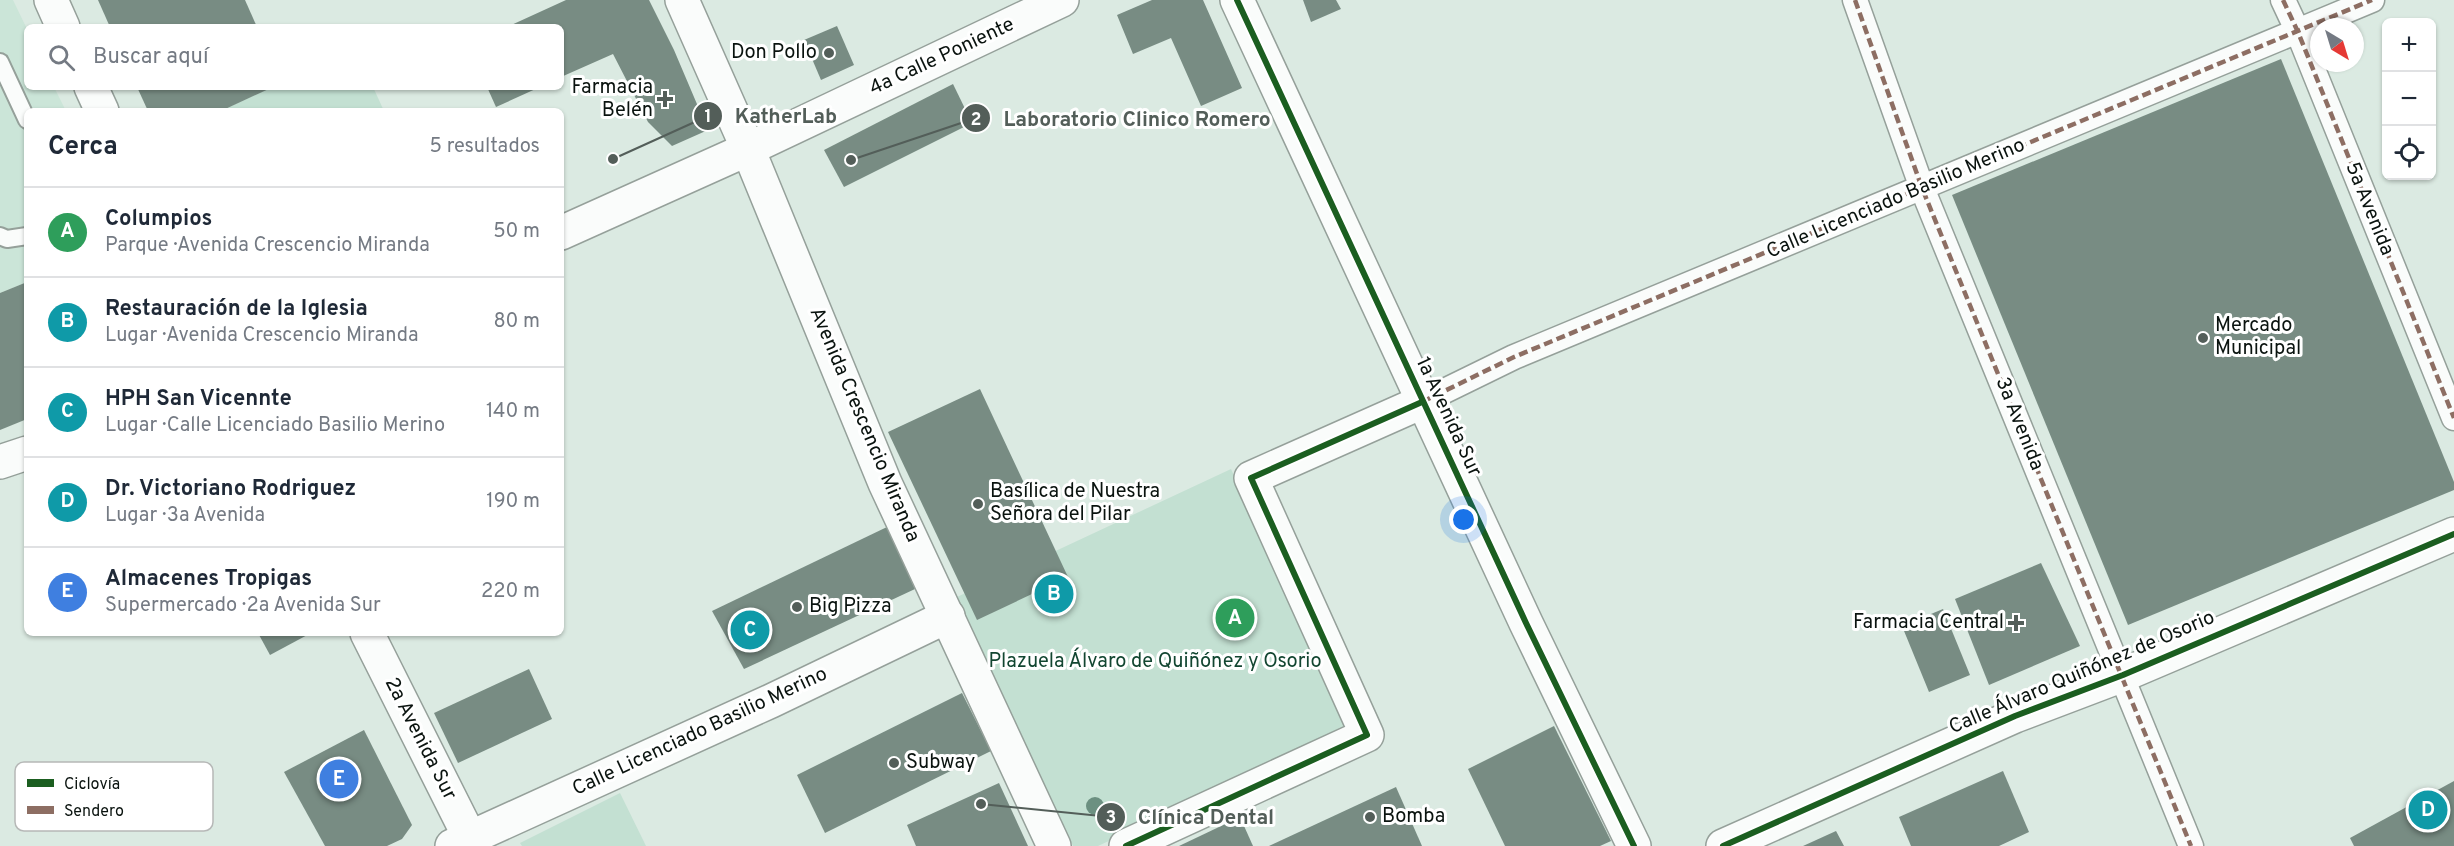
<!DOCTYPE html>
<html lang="es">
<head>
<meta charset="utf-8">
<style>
	body { margin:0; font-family:Overpass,sans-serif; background:#f6f6f7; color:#1f2937 }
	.controls { position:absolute; right:18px; top:18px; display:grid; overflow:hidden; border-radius:9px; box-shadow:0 2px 4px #0004 }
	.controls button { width:54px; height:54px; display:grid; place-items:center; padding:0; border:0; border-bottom:2px solid #e0e1e3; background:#fff; color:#1f2937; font:30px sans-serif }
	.compass { position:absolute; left:2310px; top:18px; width:54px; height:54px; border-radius:50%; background:#fff; box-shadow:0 2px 4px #0004; rotate:142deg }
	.you { position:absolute; left:1464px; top:520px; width:21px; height:21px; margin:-15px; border:4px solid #fff; border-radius:50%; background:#1a73e8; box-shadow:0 0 0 9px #1a73e833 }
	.badge { display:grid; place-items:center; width:39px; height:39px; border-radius:50%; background:#1a73e8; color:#fff; font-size:20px; font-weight:700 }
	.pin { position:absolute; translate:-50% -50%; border:3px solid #fff; box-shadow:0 2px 6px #0006 }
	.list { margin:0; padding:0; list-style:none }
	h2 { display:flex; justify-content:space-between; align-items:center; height:78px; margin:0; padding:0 24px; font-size:26px }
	h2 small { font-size:20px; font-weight:400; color:#747a83 }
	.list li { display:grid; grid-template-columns:39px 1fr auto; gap:18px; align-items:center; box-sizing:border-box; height:90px; padding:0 24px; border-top:2px solid #e0e1e3 }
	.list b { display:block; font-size:22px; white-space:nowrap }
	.list p { margin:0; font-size:20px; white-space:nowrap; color:#747a83 }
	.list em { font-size:20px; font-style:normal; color:#747a83 }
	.icon { flex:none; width:33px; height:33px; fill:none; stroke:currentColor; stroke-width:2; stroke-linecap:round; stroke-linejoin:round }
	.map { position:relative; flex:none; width:2454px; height:846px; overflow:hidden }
	.search { position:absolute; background:#fff; box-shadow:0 2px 4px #0004; left:24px; top:24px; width:540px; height:66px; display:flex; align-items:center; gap:15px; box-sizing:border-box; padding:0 21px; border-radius:9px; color:#747a83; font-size:22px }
	.panel { position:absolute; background:#fff; box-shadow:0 2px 4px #0004; left:24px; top:108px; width:540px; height:528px; border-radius:9px }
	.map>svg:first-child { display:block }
</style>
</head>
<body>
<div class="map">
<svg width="2454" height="846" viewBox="0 0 2454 846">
	<rect width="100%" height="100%" fill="#dbeae2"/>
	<polygon fill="#cbe5d8" points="0,0 13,0 27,29 27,87 54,87 66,111 27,111 27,282 0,293"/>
	<g fill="#c3e0d2">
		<polygon points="272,87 373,87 384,111 220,111"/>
		<polygon points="1231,469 1350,729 1098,846 1073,846 957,597"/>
		<polygon points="620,793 646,846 522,846 520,843"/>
	</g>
	<g fill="#788c83">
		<polygon points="98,0 245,0 257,27 110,27"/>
		<polygon points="566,0 649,0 674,50 708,130 672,146 648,122 613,54 561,77 561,27 507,27"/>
		<polygon points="1152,0 1203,0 1242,88 1201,106 1171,38 1133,54 1117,15"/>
		<polygon points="1303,0 1336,0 1341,9 1311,22"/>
		<polygon points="837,26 854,65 821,80 804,40"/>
		<polygon points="2281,59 2454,482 2454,490 2128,625 1952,195"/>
		<polygon points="953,84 972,123 844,187 824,150"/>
		<polygon points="137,87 273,87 221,111 148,111"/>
		<polygon points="487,87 540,87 496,107"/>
		<polygon points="27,282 27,419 0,430 0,293"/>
		<polygon points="980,389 1068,577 977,620 888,432"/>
		<polygon points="887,527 915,589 744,669 712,611"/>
		<polygon points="2041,563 2080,646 1989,685 1955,599"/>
		<polygon points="1943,609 1970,675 1929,692 1902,626"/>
		<polygon points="258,633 311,633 270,655"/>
		<polygon points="529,669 552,719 458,763 434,713"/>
		<polygon points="962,693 991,751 825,833 797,775"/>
		<polygon points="1554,726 1611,841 1600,846 1505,846 1468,769"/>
		<polygon points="364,730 412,825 402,839 387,846 325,846 284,772"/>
		<polygon points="2003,771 2029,832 1999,846 1911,846 1899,817"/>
		<polygon points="2454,781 2454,846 2354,846 2350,838"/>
		<polygon points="999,783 1028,846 916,846 907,825"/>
		<polygon points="1396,787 1422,846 1269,846"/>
		<polygon points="1240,817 1253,846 1179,846"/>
		<polygon points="1836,831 1844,846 1803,846"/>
	</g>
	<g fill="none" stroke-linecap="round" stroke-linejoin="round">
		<g stroke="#95a09a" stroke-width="20">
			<g id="service">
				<polyline points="0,62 27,120"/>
				<polyline points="0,236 7,239 27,236"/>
			</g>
		</g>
		<g stroke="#95a09a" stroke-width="27">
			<g id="pedestrian">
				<polyline points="1855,0 1922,188 2191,846"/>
				<polyline points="2283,0 2298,32 2454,418"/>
				<polyline points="1422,402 1514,357 2372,0"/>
			</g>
		</g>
		<g stroke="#95a09a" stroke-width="36">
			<g id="minor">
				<polyline points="1237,0 1526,623 1634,846"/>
				<polyline points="561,233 748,149 1062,0"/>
				<polyline points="0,462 27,453"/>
				<polyline points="452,846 771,701 948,616"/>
				<polyline points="1126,846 1367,735 1251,478 1422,402"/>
			</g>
		</g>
		<g stroke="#95a09a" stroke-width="36">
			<polyline id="tertiary" points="1723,846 2015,716 2123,675 2454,534"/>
		</g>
		<g stroke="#95a09a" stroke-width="36">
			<g id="secondary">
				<polyline points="51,0 63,27"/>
				<polyline points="682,0 748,149 885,483 1054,846"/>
				<polyline points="91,87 102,111"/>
				<polyline points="367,633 474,846"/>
			</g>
		</g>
		<use href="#service" stroke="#fafcfb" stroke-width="16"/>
		<use href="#pedestrian" stroke="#fafcfb" stroke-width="24"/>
		<use href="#minor" stroke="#fafcfb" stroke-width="33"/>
		<use href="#tertiary" stroke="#fafcfb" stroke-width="33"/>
		<use href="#secondary" stroke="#fafcfb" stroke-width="33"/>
		<g stroke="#8d6e63" stroke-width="4.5" stroke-dasharray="9 4.5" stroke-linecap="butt">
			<polyline points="1855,0 1922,188 2191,846"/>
			<polyline points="2283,0 2298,32 2454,418"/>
			<polyline points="1422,402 1514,357 2372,0"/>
		</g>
		<g stroke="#fff" stroke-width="10">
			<g id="cycleway">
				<polyline points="1237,0 1526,623 1634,846"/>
				<polyline points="1126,846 1367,735 1251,478 1422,402"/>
				<polyline points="1723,846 2015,716 2123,675 2454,534"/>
			</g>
		</g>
		<use href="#cycleway" stroke="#1b5e20" stroke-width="6"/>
	</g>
	<circle fill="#6c9081" cx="1095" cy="806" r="9"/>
	<g fill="#535e59" stroke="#fff" stroke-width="2">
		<circle cx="829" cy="53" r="6"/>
		<path d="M662 90h6v6h6v6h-6v6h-6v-6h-6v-6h6z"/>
		<circle cx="2203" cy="338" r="6"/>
		<circle cx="978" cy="504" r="6"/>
		<circle cx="797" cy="607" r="6"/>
		<path d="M2013 614h6v6h6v6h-6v6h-6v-6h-6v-6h6z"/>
		<circle cx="894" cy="763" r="6"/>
		<circle cx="1370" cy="817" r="6"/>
	</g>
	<g text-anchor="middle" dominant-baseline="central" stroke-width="6" stroke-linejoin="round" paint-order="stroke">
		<g font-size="20" fill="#0a130f" stroke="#fff" text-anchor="start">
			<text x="817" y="53" text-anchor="end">Don Pollo</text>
			<text x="653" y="88" text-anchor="end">Farmacia<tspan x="653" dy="23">Belén</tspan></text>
			<text x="2215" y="326">Mercado<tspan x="2215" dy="23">Municipal</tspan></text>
			<text x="990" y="492">Basílica de Nuestra<tspan x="990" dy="23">Señora del Pilar</tspan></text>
			<text x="809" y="607">Big Pizza</text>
			<text x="2004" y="623" text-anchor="end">Farmacia Central</text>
			<text x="906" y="763">Subway</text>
			<text x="1382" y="817">Bomba</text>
		</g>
		<g font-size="20" fill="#0a130f" stroke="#fff">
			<text transform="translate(942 57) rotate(-25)">4a Calle Poniente</text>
			<text transform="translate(1896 199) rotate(-23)">Calle Licenciado Basilio Merino</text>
			<text transform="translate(2369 209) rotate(68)">5a Avenida</text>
			<text transform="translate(1448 417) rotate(65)">1a Avenida Sur</text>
			<text transform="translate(2019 424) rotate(68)">3a Avenida</text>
			<text transform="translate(864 425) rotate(67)">Avenida Crescencio Miranda</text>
			<text transform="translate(2082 673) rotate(-23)">Calle Álvaro Quiñónez de Osorio</text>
			<text transform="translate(700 732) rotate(-25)">Calle Licenciado Basilio Merino</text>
			<text transform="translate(420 739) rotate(63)">2a Avenida Sur</text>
		</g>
		<g font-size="20" fill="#124631" stroke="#fff">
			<text x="1155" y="662">Plazuela Álvaro de Quiñónez y Osorio</text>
		</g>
	</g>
	<rect x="15" y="762" width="198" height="69" rx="9" fill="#fff" stroke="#b6b8b7" stroke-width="1.5"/>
	<rect x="27" y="779" width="27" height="8" fill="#1b5e20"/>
	<rect x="27" y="806" width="27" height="8" fill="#8d6e63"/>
	<g font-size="16" fill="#0a130f">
		<text x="64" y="789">Ciclovía</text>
		<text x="64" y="816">Sendero</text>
	</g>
	<path fill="none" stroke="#535e59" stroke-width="2" d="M613 159L708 116M851 160L976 118M981 804L1111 817"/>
	<g fill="#535e59" stroke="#fff" stroke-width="2">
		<circle cx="613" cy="159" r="6"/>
		<circle cx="851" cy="160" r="6"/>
		<circle cx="981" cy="804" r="6"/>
		<circle cx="708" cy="116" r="15"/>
		<circle cx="976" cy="118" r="15"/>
		<circle cx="1111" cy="817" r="15"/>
	</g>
	<g font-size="18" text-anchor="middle" font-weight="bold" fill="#fff">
		<text x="708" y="122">1</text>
		<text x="976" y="125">2</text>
		<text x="1111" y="823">3</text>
	</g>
	<g font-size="21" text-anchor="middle" font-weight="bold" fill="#535e59" stroke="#fff" stroke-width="6" stroke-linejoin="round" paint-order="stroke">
		<text x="786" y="123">KatherLab</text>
		<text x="1137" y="126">Laboratorio Clinico Romero</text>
		<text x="1206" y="824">Clínica Dental</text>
	</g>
</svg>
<div class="controls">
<button>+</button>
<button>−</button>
<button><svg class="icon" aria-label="locate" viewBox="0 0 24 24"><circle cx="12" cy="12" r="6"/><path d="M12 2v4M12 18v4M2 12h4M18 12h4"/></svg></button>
</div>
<svg class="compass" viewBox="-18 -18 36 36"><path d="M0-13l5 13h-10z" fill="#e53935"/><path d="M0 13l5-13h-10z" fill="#747a83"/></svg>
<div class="you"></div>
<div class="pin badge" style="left:1235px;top:618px;background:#2e9e5b">A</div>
<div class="pin badge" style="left:1054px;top:594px;background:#0f9aa8">B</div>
<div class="pin badge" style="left:750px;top:630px;background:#0f9aa8">C</div>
<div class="pin badge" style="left:2428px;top:810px;background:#0f9aa8">D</div>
<div class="pin badge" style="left:339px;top:779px;background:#3f7fe0">E</div>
<div class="search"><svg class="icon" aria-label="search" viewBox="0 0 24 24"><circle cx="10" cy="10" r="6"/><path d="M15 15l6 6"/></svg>Buscar aquí</div>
<section class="panel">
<h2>Cerca<small>5 resultados</small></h2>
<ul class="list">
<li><span class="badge" style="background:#2e9e5b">A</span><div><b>Columpios</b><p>Parque · Avenida Crescencio Miranda</p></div><em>50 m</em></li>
<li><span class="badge" style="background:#0f9aa8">B</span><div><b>Restauración de la Iglesia</b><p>Lugar · Avenida Crescencio Miranda</p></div><em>80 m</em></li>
<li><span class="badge" style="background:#0f9aa8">C</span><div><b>HPH San Vicennte</b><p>Lugar · Calle Licenciado Basilio Merino</p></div><em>140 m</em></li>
<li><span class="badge" style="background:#0f9aa8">D</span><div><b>Dr. Victoriano Rodriguez</b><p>Lugar · 3a Avenida</p></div><em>190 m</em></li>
<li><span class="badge" style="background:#3f7fe0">E</span><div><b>Almacenes Tropigas</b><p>Supermercado · 2a Avenida Sur</p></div><em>220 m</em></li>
</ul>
</section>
</div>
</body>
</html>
